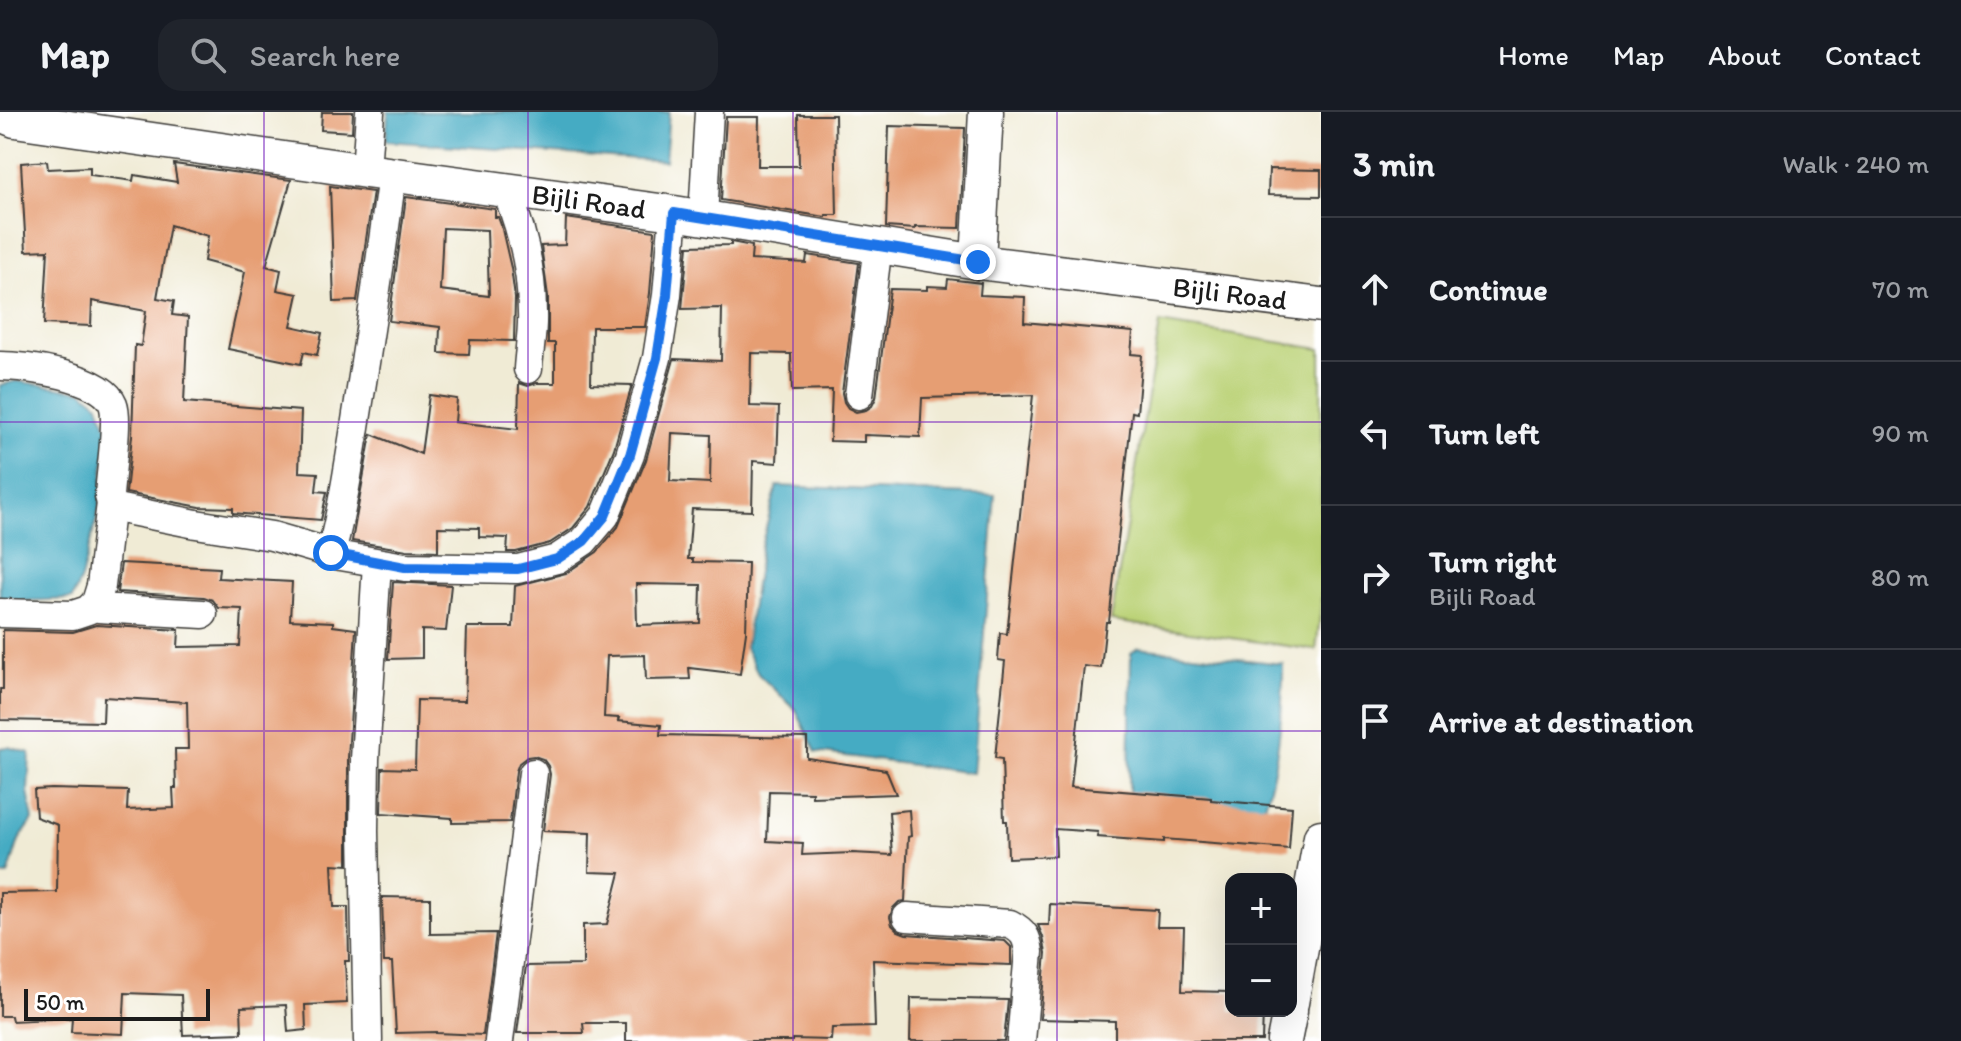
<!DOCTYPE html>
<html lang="en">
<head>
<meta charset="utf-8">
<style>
	body { margin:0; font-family:Itim,sans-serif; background:#20242c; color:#f1f3f6 }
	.controls { position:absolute; right:24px; bottom:24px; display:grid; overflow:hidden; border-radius:16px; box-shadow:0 8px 32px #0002 }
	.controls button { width:72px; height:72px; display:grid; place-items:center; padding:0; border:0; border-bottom:2px solid #363941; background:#171b24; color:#f1f3f6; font:40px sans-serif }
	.scale { position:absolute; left:24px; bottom:20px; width:186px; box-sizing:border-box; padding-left:8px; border:4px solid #1c1c1c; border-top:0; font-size:22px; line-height:28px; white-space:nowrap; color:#1c1c1c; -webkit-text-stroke:6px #fff; paint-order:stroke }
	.stop { position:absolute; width:24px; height:24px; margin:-18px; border:6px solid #1a73e8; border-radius:50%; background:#fff }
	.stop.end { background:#1a73e8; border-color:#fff; box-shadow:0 2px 8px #0008 }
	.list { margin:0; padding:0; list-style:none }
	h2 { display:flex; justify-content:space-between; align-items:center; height:104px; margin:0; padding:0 32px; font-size:34px }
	h2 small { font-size:26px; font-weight:400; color:#9ea1a6 }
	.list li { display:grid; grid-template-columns:52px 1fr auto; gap:24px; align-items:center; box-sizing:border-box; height:144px; padding:0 32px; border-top:2px solid #363941 }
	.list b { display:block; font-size:30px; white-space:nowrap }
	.list p { margin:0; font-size:26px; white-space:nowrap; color:#9ea1a6 }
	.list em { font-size:26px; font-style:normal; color:#9ea1a6 }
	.icon { flex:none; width:44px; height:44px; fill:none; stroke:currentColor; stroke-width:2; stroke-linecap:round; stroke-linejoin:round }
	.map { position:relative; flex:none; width:1321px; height:929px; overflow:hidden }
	header { display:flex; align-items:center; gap:48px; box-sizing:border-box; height:112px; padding:0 40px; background:#171b24; border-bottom:2px solid #363941 }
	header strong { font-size:38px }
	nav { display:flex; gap:44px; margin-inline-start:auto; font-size:28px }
	.search { width:560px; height:72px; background:#20242c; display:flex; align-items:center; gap:20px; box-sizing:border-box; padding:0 28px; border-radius:24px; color:#9ea1a6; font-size:30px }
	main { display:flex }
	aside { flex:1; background:#171b24 }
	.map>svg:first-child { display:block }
</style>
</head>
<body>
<header>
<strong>Map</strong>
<div class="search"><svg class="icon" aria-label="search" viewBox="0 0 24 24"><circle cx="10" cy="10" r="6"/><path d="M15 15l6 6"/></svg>Search here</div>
<nav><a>Home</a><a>Map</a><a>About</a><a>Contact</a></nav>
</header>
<main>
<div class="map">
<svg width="1321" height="929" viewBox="0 0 1321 929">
	<rect width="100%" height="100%" fill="#fff"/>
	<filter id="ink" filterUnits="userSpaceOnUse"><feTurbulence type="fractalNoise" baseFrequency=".0125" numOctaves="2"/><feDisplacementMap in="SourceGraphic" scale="16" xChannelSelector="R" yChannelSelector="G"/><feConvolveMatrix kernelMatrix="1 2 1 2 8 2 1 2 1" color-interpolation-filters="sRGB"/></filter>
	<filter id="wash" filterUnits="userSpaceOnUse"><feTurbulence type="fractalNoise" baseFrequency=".006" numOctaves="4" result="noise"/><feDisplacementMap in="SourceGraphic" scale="32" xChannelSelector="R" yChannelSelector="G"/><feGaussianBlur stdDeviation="1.8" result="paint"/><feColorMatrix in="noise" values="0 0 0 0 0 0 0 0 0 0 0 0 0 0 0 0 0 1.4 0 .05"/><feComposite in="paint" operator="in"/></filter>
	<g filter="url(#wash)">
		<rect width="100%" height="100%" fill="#f0ebd5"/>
		<polygon fill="#bad175" stroke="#6b7648" stroke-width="2" points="1160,211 1321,237 1321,494 1316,538 1111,509"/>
		<g fill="#44abc3" stroke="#306470" stroke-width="2">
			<polygon points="388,0 669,0 665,49 386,29"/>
			<polygon points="16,269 83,279 99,292 108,319 99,397 81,467 72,487 0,490 0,273"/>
			<polygon points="777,374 995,383 973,661 816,640 796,598 758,562 745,536 761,435"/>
			<path d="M 1138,536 L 1283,552 C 1283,600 1279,648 1265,694 L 1129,683 L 1131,541 Z"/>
			<polygon points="8,635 30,641 28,679 33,708 19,728 8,763 0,763 0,636"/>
		</g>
		<g id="blocks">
			<g fill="#e69e73" fill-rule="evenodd">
				<polygon points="322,0 353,0 352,20 321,18"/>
				<polygon points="798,3 835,3 837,103 826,103 826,105 721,88 726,5 759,5 758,54 799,54"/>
				<polygon points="889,14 965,16 960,116 915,115 915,117 886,115"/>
				<polygon points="47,49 48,57 90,55 90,63 133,69 134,63 177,70 174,52 291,68 266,154 281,158 277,178 298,182 291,214 322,221 317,243 304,240 301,252 228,237 245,160 204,149 208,124 170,113 157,186 174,189 172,203 188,205 184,290 301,299 299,360 318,361 316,379 327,380 321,408 244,402 233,401 233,396 200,395 126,381 132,324 135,233 141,234 146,199 92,189 91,214 44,212 48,138 26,139 21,51"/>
				<polygon points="1269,57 1321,58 1321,84 1268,83"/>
				<polygon points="330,74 373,80 357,189 334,190"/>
				<path d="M 406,85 L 495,97 L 495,105 L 498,105 L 501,113 L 511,156 L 515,186 L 514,229 L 470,228 L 469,242 L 439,241 L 440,215 L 389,209 ZM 443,116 L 487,118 L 489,184 L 440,178 Z"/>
				<polygon points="566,106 655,119 650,181 645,215 592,215 591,272 632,273 614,337 590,395 573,416 550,431 516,440 507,440 508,426 479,425 479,416 438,415 438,439 407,438 352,429 371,322 421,342 429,283 457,287 455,310 518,317 519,271 528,274 537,271 555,271 555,231 548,231 548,184 541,134 565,133"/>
				<path d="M 731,130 L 752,134 L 751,148 L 806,151 L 807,143 L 859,151 L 842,281 L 844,290 L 848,296 L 856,300 L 866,298 L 872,294 L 876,286 L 890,177 L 927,178 L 927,174 L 947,175 L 948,167 L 981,171 L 980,183 L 1025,185 L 1024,210 L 1133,220 L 1131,242 L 1142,243 L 1137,301 L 1132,300 L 1109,510 L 1106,510 L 1101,556 L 1084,554 L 1071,675 L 1211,686 L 1211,688 L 1292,695 L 1289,737 L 1164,727 L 1164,730 L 1097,725 L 1098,720 L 1055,717 L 1056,744 L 1008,746 L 1007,709 L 1004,709 L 1002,647 L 995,646 L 1005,549 L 998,548 L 1000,521 L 1007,522 L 1033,283 L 922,286 L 920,325 L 864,323 L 864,330 L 830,329 L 832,278 L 792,279 L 791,242 L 751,241 L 750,294 L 779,295 L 777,351 L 753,349 L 752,399 L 692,397 L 688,447 L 693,447 L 693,450 L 748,451 L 746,520 L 740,562 L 689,556 L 690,567 L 646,568 L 645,543 L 607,544 L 604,605 L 619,606 L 618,609 L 661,613 L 660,623 L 807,626 L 807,646 L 886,658 L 896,682 L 812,685 L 812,680 L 769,679 L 767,729 L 803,731 L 802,743 L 852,741 L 892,743 L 889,700 L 909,698 L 911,724 L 908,725 L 905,789 L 899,790 L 893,796 L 890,805 L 892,813 L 898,819 L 906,822 L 1005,829 L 1011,835 L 1011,853 L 873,848 L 875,915 L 832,916 L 831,928 L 792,927 L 792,929 L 626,929 L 626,911 L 583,911 L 584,921 L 517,921 L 526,854 L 583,853 L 583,813 L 607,812 L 620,761 L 589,760 L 590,721 L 543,719 L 550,662 L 548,654 L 543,647 L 534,644 L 527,645 L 519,651 L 516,659 L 510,710 L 452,711 L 452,706 L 381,701 L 382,656 L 415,657 L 417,588 L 465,589 L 467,515 L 513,515 L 515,474 L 566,461 L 597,440 L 618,415 L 646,348 L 674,247 L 721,249 L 722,196 L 682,197 L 688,134 L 731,133 ZM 672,321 L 711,323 L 710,371 L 670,369 ZM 636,472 L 701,473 L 700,511 L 637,513 Z"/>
				<polygon points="121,451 219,456 218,466 292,470 290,508 333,510 333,514 356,517 348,646 348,753 332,752 334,795 348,795 349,849 345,849 347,891 305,893 306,918 288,920 286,893 241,895 242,921 183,923 181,883 125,881 123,922 71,920 72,906 12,909 11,904 0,904 0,781 57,780 58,713 36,705 34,678 52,677 128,679 127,698 174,696 173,676 176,676 175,637 188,637 187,590 104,585 103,610 0,608 0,577 3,577 3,518 73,520 96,513 179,518 178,535 240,534 242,497 219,496 213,488 204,485 117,480"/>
				<polygon points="393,470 451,473 446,519 422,518 422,546 388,547"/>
				<polygon points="382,785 430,786 430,822 496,821 483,923 436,921 436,920 396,921 392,850 384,850"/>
				<polygon points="1050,792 1158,798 1157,815 1184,815 1182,879 1231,880 1231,899 1263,899 1262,929 1115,929 1115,909 1040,907 1046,841 1043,825 1038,813 1049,813"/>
				<polygon points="911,886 1008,888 1004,929 910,929"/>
			</g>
		</g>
	</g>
	<g filter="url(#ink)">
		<use href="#blocks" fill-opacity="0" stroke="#3c3b38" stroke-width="2"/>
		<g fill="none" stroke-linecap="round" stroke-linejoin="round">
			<g stroke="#3c3b38" stroke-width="31">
				<g id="minor">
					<polyline points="366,59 370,0"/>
					<path d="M 506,78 C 522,117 532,158 532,201 C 533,219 529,239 528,257"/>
					<polyline points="703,105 709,0"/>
					<path d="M 0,254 C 26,254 102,264 113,292 C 119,307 110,364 109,384 L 111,391 L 116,396 L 196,412 L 272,424 L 341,444 L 405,455 L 518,457 L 557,447 L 584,429 L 605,404 L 630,343 L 657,246 L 667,183 L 674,101"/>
					<polyline points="859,283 878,133"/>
					<path d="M 331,441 C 345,387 352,332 361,277 C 372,205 383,134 392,62"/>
					<polyline points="96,490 98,496 203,502"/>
					<polyline points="0,501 73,503 88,498 96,490 101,474 111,391"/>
					<path d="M 907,805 L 1010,812 C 1024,819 1027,825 1029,840 L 1021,929"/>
					<polyline points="368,929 364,719 365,647 377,451"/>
					<polyline points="499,929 533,661"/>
				</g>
			</g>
			<g stroke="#3c3b38" stroke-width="37">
				<g id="tertiary">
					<polyline points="0,2 15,8 366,59 674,101 978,150 1321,193"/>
					<polyline points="978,150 986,0"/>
					<polyline points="1291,891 1321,725"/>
					<polyline points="1284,929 1290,899"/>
				</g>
			</g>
			<use href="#minor" stroke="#fff" stroke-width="28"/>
			<use href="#tertiary" stroke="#fff" stroke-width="34"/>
		</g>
	</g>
	<g fill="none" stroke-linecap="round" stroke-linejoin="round" filter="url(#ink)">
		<polyline stroke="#1a73e8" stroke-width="10" points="331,441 405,455 518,457 557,447 584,429 605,404 630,343 657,246 667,183 674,101 978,150"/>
	</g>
	<path fill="none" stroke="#7b2cbf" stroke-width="2" stroke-opacity="0.55" d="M 264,0 L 264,929M 528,0 L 528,929M 793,0 L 793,929M 1057,0 L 1057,929M 0,310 L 1321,310M 0,619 L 1321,619"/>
	<g text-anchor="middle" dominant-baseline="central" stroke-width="6" stroke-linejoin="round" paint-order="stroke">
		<g font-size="28" fill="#1c1c1c" stroke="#fff">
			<text transform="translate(589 89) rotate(8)">Bijli Road</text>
			<text transform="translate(1230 181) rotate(7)">Bijli Road</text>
		</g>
	</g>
</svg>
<div class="controls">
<button>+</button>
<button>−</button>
</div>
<div class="scale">50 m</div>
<div class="stop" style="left:331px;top:441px"></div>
<div class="stop end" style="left:978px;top:150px"></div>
</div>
<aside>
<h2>3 min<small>Walk · 240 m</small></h2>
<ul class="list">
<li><svg class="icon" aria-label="ahead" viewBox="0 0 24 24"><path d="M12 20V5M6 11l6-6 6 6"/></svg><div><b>Continue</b></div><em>70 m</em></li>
<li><svg class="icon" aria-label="left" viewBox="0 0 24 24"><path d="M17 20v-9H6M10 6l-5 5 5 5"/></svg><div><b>Turn left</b></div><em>90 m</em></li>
<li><svg class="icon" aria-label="right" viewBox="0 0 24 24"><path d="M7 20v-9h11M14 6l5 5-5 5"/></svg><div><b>Turn right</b><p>Bijli Road</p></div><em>80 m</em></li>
<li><svg class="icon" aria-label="arrive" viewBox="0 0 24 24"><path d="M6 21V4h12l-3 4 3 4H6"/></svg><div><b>Arrive at destination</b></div></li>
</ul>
</aside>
</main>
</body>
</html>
